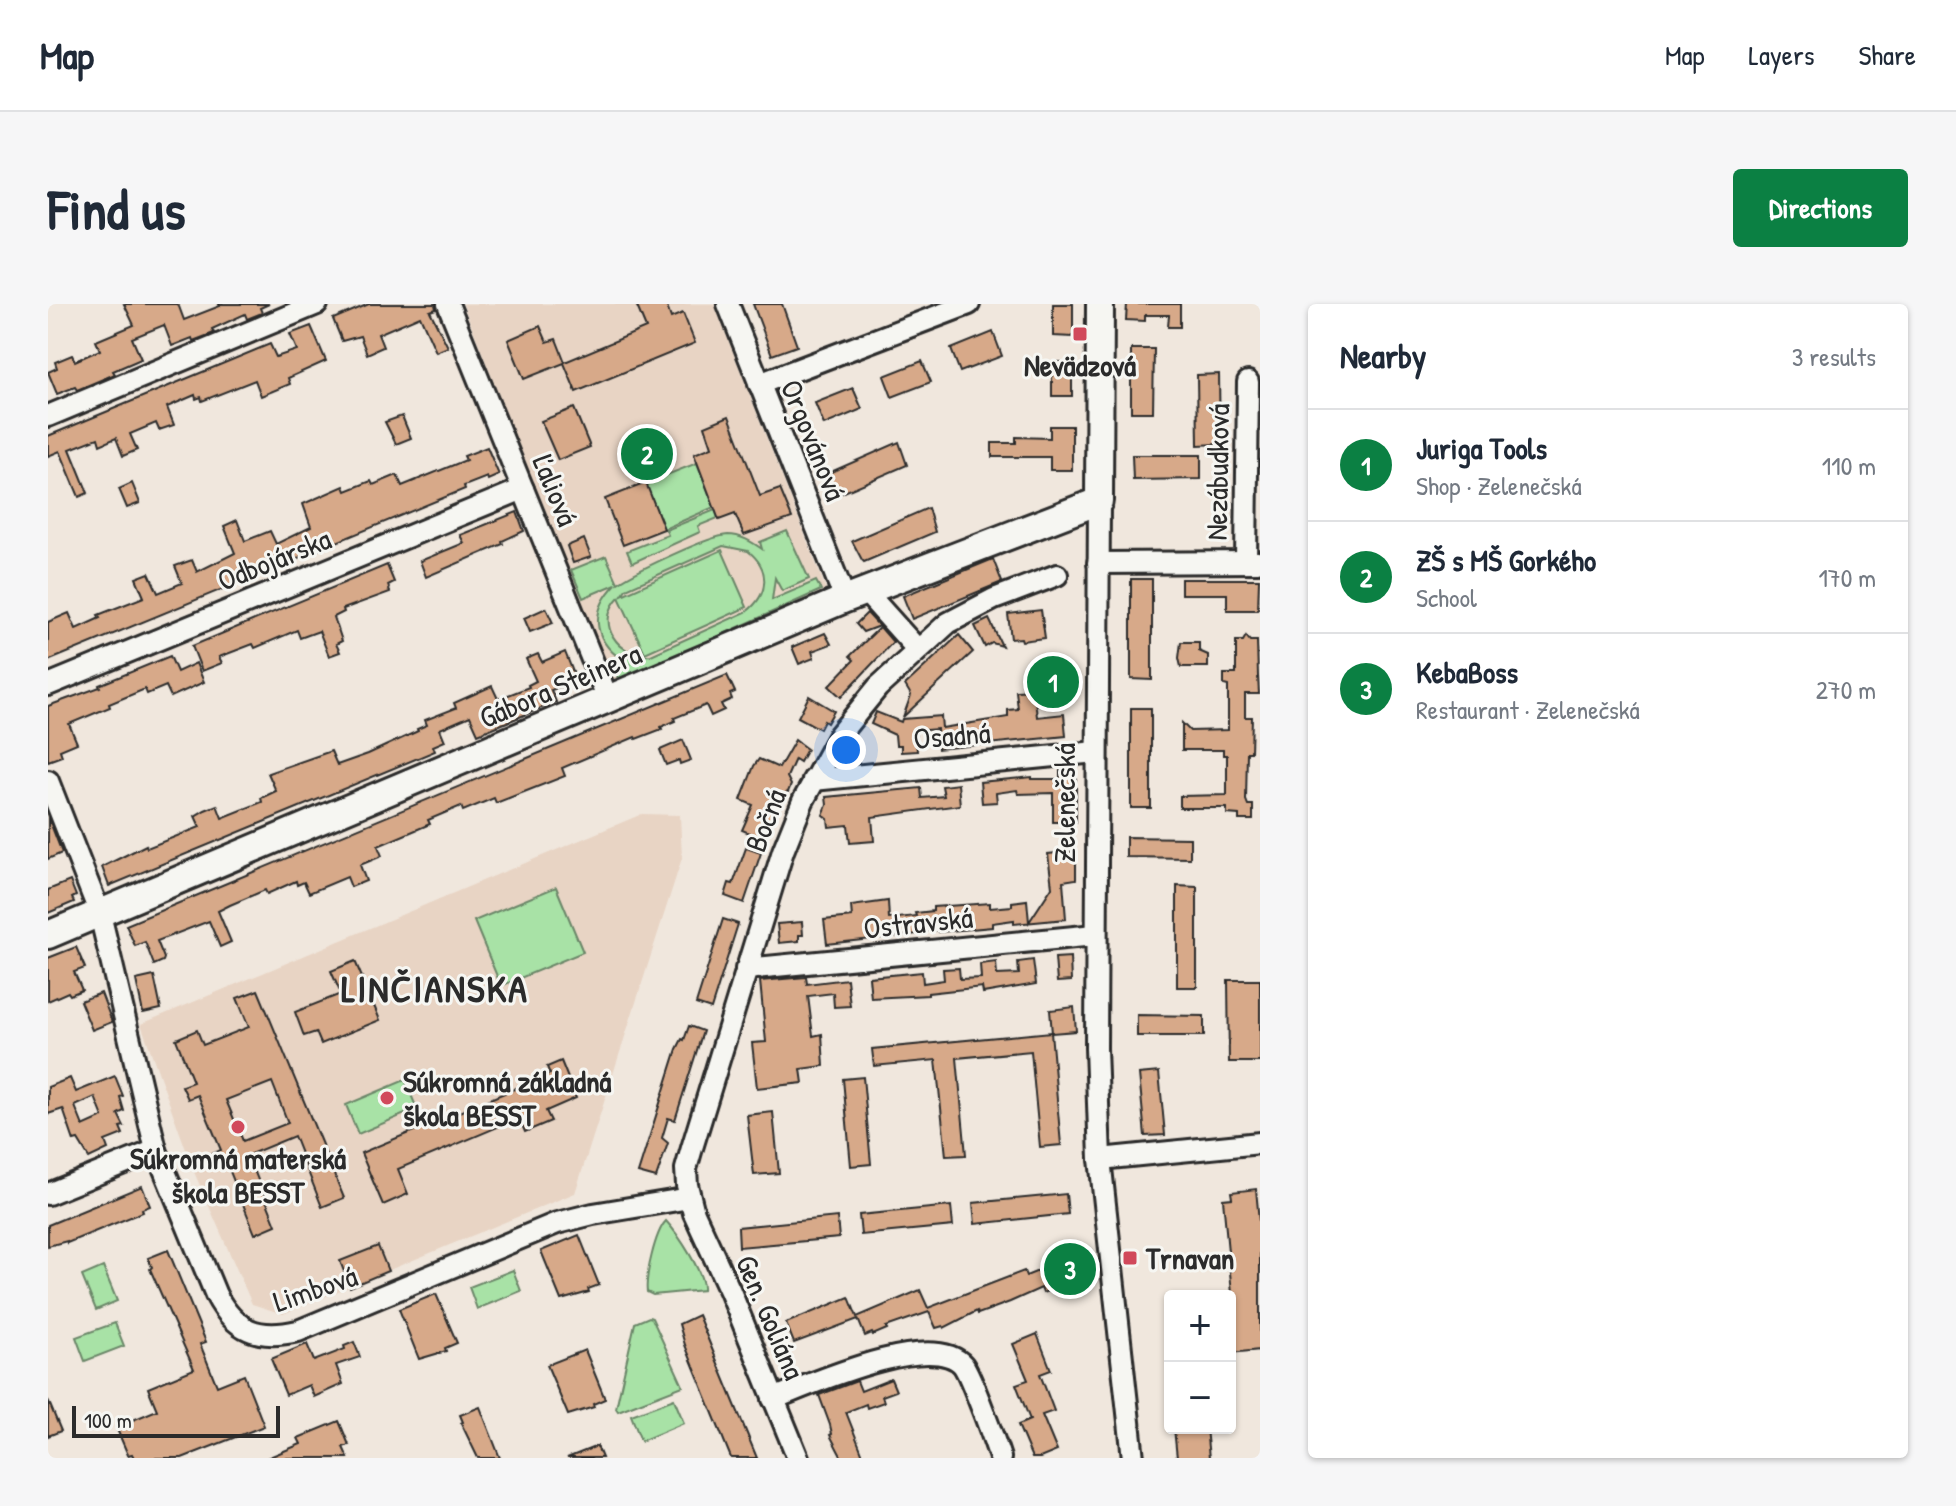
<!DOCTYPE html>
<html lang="en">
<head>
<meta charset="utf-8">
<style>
	body { margin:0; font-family:"Patrick Hand",sans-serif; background:#f6f6f7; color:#1f2937 }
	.controls { position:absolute; right:24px; bottom:24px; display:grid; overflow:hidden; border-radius:8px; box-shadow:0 2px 6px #0004 }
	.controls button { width:72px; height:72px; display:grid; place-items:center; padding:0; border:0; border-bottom:2px solid #e0e1e3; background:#fff; color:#1f2937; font:40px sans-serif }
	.scale { position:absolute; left:24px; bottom:20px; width:208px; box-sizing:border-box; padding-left:8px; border:4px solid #2b2b2b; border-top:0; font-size:22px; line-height:28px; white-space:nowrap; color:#2b2b2b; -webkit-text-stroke:6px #f6f6f2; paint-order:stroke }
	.you { position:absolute; left:798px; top:446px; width:28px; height:28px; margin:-20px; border:6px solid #fff; border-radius:50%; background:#1a73e8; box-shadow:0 0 0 12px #1a73e833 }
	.badge { display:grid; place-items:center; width:52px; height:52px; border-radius:50%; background:#0b8043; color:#fff; font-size:26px; font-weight:700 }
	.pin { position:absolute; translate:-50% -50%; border:4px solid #fff; box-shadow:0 2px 8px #0006 }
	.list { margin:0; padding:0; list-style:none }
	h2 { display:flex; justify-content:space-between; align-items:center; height:104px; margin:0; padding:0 32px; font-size:34px }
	h2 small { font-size:26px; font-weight:400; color:#747a83 }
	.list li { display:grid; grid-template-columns:52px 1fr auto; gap:24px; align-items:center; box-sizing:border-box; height:112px; padding:0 32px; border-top:2px solid #e0e1e3 }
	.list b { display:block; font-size:30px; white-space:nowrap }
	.list p { margin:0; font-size:26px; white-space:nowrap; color:#747a83 }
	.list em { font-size:26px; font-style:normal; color:#747a83 }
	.map { position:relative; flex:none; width:1212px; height:1154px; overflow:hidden; border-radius:8px }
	header { display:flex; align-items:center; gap:48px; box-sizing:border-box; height:112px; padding:0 40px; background:#fff; border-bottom:2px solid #e0e1e3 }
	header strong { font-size:38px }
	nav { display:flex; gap:44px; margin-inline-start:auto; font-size:28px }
	.intro { display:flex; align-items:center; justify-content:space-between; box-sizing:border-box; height:192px; padding:0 48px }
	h1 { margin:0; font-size:56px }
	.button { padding:20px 36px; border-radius:8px; background:#0b8043; color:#fff; font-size:28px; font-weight:700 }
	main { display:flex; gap:48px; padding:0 48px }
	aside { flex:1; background:#fff; border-radius:8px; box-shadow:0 2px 6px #0004 }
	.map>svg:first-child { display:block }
</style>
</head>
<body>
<header>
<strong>Map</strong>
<nav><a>Map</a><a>Layers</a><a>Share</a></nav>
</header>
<div class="intro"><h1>Find us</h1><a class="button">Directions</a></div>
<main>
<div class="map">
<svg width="1212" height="1154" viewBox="0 0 1212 1154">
	<rect width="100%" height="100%" fill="#f0e7dd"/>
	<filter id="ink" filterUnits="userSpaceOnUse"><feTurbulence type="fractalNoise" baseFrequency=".0125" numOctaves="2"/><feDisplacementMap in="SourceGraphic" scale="16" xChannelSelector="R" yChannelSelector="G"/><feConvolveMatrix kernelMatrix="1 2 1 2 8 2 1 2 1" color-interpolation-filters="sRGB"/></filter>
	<g filter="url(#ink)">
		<g fill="#e8d4c4">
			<polygon points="415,0 666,0 781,293 566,385"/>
			<polygon points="594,510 632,511 634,554 527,889 235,1010 204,1000 146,868 93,720"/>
		</g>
		<g fill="#a8e2a6" stroke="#6a8668" stroke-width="2" fill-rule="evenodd">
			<polygon points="649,159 666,203 616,225 598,179"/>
			<polygon points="667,206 670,214 650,222 652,228 584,259 579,247 620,231 618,226"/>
			<path d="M 739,227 L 761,275 L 734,287 L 727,274 L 724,296 L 768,277 L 773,286 L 571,377 L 567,368 L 581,360 C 546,340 539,310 568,280 L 535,294 L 523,266 L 558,252 L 570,279 C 588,267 660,232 680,231 C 693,231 704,238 714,245 L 712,238 ZM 675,242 L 700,247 C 723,265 721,291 698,308 L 603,351 C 570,354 546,319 571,293 L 597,349 L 699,303 L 674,246 L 574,291 L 578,285 Z"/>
			<polygon points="508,583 535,648 453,682 426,617"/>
			<polygon points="357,776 369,805 310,830 298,801"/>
			<path d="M 618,917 C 630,930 657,970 655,986 L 605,991 L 599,988 C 597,974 607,928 618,917 Z"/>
			<polygon points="55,963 69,997 48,1006 34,972"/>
			<polygon points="465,966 473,987 429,1005 421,983"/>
			<polygon points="601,1013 604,1014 635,1082 570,1107 568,1104 587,1019"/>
			<polygon points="67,1019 76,1042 37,1057 28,1033"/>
			<polygon points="626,1095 636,1119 593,1137 583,1111"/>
		</g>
		<g fill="#d7a989" stroke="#2b2b2b" stroke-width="2" fill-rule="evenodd">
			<polygon points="76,0 130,0 136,16 172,2 171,0 221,0 212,4 214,9 199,15 197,10 164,25 166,29 145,37 144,34 124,42 116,21 84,34 93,55 65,67 67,70 29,86 27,83 9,90 0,68 9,64 7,58 24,51 27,57 52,46 48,37 86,21"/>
			<polygon points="321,0 387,0 388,5 382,7 400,43 388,48 372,12 330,30 335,43 319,50 312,32 294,37 285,15"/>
			<polygon points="588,0 618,0 623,14 635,9 647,39 528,88 516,59 476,75 460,36 492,22 499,38 508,35 517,58 598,24"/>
			<polygon points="705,0 734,0 749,42 724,51"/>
			<polygon points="1005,0 1025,0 1025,33 1005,32"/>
			<polygon points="1079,0 1132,0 1132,23 1120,23 1121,11 1097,11 1097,17 1078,16"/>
			<polygon points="263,22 278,57 240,74 242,80 213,92 207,76 154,97 153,93 148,95 147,91 119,103 126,121 111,126 108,119 82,130 89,146 75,152 68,134 52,141 50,134 22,145 40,189 31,193 12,147 0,152 0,132 222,40 228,53 249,46 242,30"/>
			<polygon points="945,28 954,52 912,68 903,45"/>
			<polygon points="1083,45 1106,45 1105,108 1083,108"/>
			<polygon points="874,57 883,78 844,93 836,72"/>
			<rect x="1004" y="58" width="20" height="34"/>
			<polygon points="1171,70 1172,140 1150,141 1149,71"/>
			<polygon points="805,84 814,105 776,121 767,99"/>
			<polygon points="526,104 542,143 510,156 493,117"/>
			<polygon points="354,112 363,134 348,140 337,118"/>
			<polygon points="681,112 712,192 732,185 744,214 696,231 687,210 671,216 646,150 664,143 657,122"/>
			<polygon points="1002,122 1024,122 1024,166 1002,166 1002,153 944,153 944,139 968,139 968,133 1002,134"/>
			<polygon points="851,138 859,161 787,192 776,171"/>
			<polygon points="439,143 451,171 440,176 439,173 416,182 417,185 0,357 0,318 21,309 28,325 52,314 50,311 96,293 88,274 101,269 110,289 134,279 127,262 144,256 149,268 187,249 176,222 189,216 197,237 222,227 228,240 263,223 255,200 296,182 298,187 323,177 325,181 349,171 354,182 418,156 416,152"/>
			<polygon points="1084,151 1153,151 1153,175 1085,176"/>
			<polygon points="84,179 92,199 79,204 71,185"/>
			<polygon points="598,179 616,225 575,241 557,195"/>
			<polygon points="880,204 887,228 816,258 814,256 804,237"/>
			<polygon points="469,208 476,227 454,237 455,240 378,273 372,257 416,239 412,231"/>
			<polygon points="536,235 543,253 525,259 519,242"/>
			<polygon points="945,255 954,278 864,315 855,292"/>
			<polygon points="339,261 346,278 340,281 342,288 295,305 296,308 286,313 294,337 288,340 292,348 281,352 271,327 252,334 249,326 207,344 205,340 171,353 174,359 154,367 144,342"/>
			<polygon points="1083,275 1104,275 1104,376 1083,375"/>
			<polygon points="1133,275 1211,275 1210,306 1179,306 1179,290 1133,290"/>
			<polygon points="498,304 505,319 482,328 476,314"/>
			<polygon points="993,306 997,334 974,337 973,334 963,335 960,310"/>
			<polygon points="819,309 831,322 815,328 808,320"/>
			<polygon points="941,315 954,342 944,339 937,343 927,322"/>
			<polygon points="832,323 845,338 793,393 781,382 806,356 802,352"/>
			<polygon points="777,329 783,340 764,347 766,354 751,360 744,343"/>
			<polygon points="911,331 925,348 855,413 863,391 857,381"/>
			<polygon points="1198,332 1202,337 1209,337 1210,372 1211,390 1197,390 1197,413 1204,413 1203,448 1199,448 1198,496 1200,501 1205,501 1205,516 1191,516 1191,511 1179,510 1179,504 1132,504 1132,492 1179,491 1179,451 1175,451 1175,446 1134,446 1134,419 1142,427 1180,426 1180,382 1176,381 1176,370 1188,370 1188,337 1195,337"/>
			<polygon points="1133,338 1151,338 1151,347 1160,351 1160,363 1133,363 1131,354"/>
			<polygon points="517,348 531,383 520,380 503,386 508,398 430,430 422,412 392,425 397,437 385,442 387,447 61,582 54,563 98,541 99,544 152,523 147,512 157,506 169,501 174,514 214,498 213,494 228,487 220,469 283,447 289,461 320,450 370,427 369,425 379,421 377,416 408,404 406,399 444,382 450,395 481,383 480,381 488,377 478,355 490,350 494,358"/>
			<polygon points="122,352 129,368 148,359 156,378 123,393 118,382 99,390 97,385 61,400 62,403 21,420 29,439 12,446 14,452 0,457 0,402 52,383 51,381"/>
			<polygon points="679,371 687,388 682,390 684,395 673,400 676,406 663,412 658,401 626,414 627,417 613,423 614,425 588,435 587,433 514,464 517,472 448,499 446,494 415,507 413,502 380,516 382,520 330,542 334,552 312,561 318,577 303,583 299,573 261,589 256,578 249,581 248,577 219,590 217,586 182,601 170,607 183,638 172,643 161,617 109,637 116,654 115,657 106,661 97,638 87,642 78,621"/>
			<polygon points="986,386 989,413 1016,410 1018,432 890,445 889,425 867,427 869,447 853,448 853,441 848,441 847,431 823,420 828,408 853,418 854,415 893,412 894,424 960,413 960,406 970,405 968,387"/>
			<polygon points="761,392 786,407 779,419 776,417 772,425 750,413"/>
			<rect x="1083" y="404" width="20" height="100"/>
			<polygon points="635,436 643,456 632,460 631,456 618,461 612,446"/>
			<polygon points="747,436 759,445 752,458 747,455 739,473 743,481 740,488 735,490 721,526 714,524 711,533 694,526 705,501 693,496 706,462 711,455 731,464"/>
			<polygon points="1012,467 1028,467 1028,518 1005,518 1005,489 970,490 969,486 948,489 949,498 934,499 932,478 984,473 984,475 1012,475"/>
			<polygon points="910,480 912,501 824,513 826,537 802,539 800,521 781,523 780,515 775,511 779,501 778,493 873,484 874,494 896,492 894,482"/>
			<polygon points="0,513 14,549 0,555"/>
			<polygon points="1078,533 1142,534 1142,554 1078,553"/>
			<polygon points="698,544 713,549 696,599 677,592 681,579 685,580"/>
			<polygon points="1028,547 1028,575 1015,577 1018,615 966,620 966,616 944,619 944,623 891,628 891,626 869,628 870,630 779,640 776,616 804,613 803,602 840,597 841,615 868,612 867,609 885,607 885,603 942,599 942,604 964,602 964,598 979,596 981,618 1004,583 1000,550"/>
			<polygon points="22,577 28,592 24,594 26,598 0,609 0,586"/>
			<polygon points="1129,582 1149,583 1149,683 1129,683"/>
			<polygon points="675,615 690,620 663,705 648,700"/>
			<polygon points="754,618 755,631 751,631 751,637 731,639 729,620"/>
			<polygon points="28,643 37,664 26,668 34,686 22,691 20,688 0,697 0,654"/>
			<polygon points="1022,653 1023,677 1009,678 1007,654"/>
			<polygon points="985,656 988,680 935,689 934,683 880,689 880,691 823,694 821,673 874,668 875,679 896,676 895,665 911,664 912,675 933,674 932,660 948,658 949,671 971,670 970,658"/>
			<polygon points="307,657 332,716 273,740 268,728 256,732 247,708 293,690 283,667"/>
			<polygon points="106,672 113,705 95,709 88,676"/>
			<polygon points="758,673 759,680 799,675 802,702 786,703 785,689 760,692 765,732 774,730 776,762 753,765 755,779 709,784 704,739 718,738 712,677"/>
			<polygon points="1180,676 1212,676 1212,758 1181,758"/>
			<path d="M 210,686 L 296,894 L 274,903 L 246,832 L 200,851 L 228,921 L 207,930 L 179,860 L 168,864 L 162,851 L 173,846 L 150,791 L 140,795 L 134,782 L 145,778 L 128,735 L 149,726 L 155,741 L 201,723 L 189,694 ZM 224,778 L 240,819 L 195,837 L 178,796 Z"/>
			<polygon points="53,689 64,718 44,726 32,697"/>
			<polygon points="1026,703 1028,727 1004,729 1002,706"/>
			<polygon points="1089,711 1156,712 1156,732 1089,732"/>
			<polygon points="641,722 655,727 627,816 620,814 614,834 620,839 608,874 590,869 629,745 634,735 636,736"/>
			<polygon points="1003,728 1013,841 992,843 983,747 909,754 918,851 898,852 888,756 826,762 824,745"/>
			<polygon points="513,757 528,794 498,807 503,817 477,828 471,814 350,865 360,890 335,901 313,849 502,770 499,763"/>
			<polygon points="1111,768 1117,831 1097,832 1091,770"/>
			<path d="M 67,772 L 75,792 L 72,793 L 76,807 L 70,810 L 76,822 L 72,823 L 75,830 L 57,837 L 60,845 L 41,854 L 30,836 L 26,837 L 15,805 L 0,810 L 0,783 L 22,774 L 28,788 ZM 47,793 L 55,813 L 35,822 L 27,802 Z"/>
			<polygon points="815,773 823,860 803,862 795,775"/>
			<polygon points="725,808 731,869 706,871 699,811"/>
			<polygon points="94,882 102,902 94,905 95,908 19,939 19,937 0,942 0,921"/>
			<polygon points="1208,885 1212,928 1212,1046 1182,1049 1182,1022 1187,1021 1175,895 1184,894 1183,888"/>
			<polygon points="1018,890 1020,910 927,920 925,899"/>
			<polygon points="903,902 905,922 813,931 811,911"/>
			<polygon points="789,913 791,934 691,943 690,923"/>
			<polygon points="531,931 551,981 540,985 541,988 513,996 493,947"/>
			<polygon points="330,942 340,967 302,983 292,957"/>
			<polygon points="120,946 158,1038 152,1040 169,1082 196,1071 216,1122 134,1154 86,1154 84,1150 80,1151 68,1123 109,1106 100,1084 146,1065 102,965 104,963 100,954"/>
			<polygon points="1025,953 1034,972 995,989 993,984 962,998 930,1010 929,1007 896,1024 895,1022 888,1024 881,1008 838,1023 839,1025 825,1031 824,1029 817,1032 810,1015 746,1039 738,1019 801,993 809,1013 872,986 880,1004 976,967 978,972"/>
			<polygon points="388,990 409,1039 397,1044 398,1047 371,1055 351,1005"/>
			<polygon points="650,1011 709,1154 683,1154 637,1041 631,1020"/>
			<polygon points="989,1030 1003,1066 992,1070 1006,1107 994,1111 1009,1147 992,1154 984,1154 970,1121 982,1116 968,1080 980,1076 965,1040"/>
			<polygon points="306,1038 312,1053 288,1061 295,1080 266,1093 261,1081 238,1091 223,1055 259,1040 266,1057 297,1045 296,1042"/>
			<polygon points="537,1046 557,1095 545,1100 546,1103 520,1111 499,1061"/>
			<polygon points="843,1075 848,1087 834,1092 836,1098 819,1104 818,1100 798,1108 816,1154 794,1154 782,1131 784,1130 782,1121 771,1091 809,1077 813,1087"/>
			<polygon points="0,1096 13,1127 0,1132"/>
			<polygon points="432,1103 452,1154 430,1154 413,1119 415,1118 412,1111"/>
			<polygon points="291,1117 301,1141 295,1143 300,1154 219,1154 253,1140 250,1134"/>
			<polygon points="1126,1124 1158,1124 1161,1154 1129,1154"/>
			<polygon points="549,1142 554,1154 519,1154"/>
		</g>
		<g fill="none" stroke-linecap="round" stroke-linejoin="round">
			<g stroke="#2b2b2b" stroke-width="26">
				<g id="minor">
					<polyline points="400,0 560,395"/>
					<polyline points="680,0 797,295"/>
					<polyline points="711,80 921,0"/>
					<polyline points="0,112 269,0"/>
					<polyline points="1051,197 1048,744 1052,855 1085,1154"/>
					<polyline points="1198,258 1200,78"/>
					<polyline points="1050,259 1210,258"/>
					<polyline points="817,287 869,345"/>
					<polyline points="0,381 475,185"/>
					<polyline points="765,476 1048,448"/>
					<path d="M 0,477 L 52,610 L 108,846 L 168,991 C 187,1027 210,1036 250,1027 L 509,919 L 545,910 L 642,894"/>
					<polyline points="698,665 1047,631"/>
					<polyline points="1052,855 1212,839"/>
					<polyline points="0,890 108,846"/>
					<path d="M 725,1095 C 761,1081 884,1025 915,1061 C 923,1072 947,1138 952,1154"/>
					<polyline points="750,1154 682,987 646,909 639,881 638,865 644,844 735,547 755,497 791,431 830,383 900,319 946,295 1009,271"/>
				</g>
			</g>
			<g stroke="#2b2b2b" stroke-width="32">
				<polyline id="major" points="0,631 797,295 1051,197 1052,0"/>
			</g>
			<use href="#minor" stroke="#f6f6f2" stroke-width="20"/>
			<use href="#major" stroke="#f6f6f2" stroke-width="26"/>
		</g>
	</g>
	<g fill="#d1495b" stroke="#f6f6f2" stroke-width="3">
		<rect x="1024" y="22" width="16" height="16" rx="4"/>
		<circle cx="339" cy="794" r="8"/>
		<circle cx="190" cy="823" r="8"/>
		<rect x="1074" y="946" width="16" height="16" rx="4"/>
	</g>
	<g text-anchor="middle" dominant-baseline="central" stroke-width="6" stroke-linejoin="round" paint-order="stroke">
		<g font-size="30" font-weight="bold" fill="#2b2b2b" stroke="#f6f6f2">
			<text x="1032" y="61">Nevädzová</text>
			<text x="355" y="777" text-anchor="start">Súkromná základná<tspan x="355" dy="34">škola BESST</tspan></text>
			<text x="190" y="854">Súkromná materská<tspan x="190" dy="34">škola BESST</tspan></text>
			<text x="1098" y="954" text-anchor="start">Trnavan</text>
		</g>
		<g font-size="30" fill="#2b2b2b" stroke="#f6f6f2">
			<text transform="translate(766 136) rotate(68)">Orgovánová</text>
			<text transform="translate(1169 168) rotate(-89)">Nezábudková</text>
			<text transform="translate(508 186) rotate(68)">Ľaliová</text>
			<text transform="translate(226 255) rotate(-22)">Odbojárska</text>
			<text transform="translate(512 381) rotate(-23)">Gábora Steinera</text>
			<text transform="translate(904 431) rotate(-5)">Osadná</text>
			<text transform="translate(1016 499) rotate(-90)">Zelenečská</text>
			<text transform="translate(717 516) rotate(-69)">Bočná</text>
			<text transform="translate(870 618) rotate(-6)">Ostravská</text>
			<text transform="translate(267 984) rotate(-19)">Limbová</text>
			<text transform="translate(723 1013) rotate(67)">Gen. Goliána</text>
		</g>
		<g font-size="38" font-weight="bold" letter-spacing="2" fill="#2b2b2b" stroke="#f6f6f2">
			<text x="387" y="684">LINČIANSKA</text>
		</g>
	</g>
</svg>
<div class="controls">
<button>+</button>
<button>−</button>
</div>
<div class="scale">100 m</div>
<div class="you"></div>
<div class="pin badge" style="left:1005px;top:378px">1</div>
<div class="pin badge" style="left:599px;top:150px">2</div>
<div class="pin badge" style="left:1022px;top:965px">3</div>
</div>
<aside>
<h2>Nearby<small>3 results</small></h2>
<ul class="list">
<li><span class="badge">1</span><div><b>Juriga Tools</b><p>Shop · Zelenečská</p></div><em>110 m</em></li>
<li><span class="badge">2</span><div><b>ZŠ s MŠ Gorkého</b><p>School</p></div><em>170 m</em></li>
<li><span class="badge">3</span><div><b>KebaBoss</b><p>Restaurant · Zelenečská</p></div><em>270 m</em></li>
</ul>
</aside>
</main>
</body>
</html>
